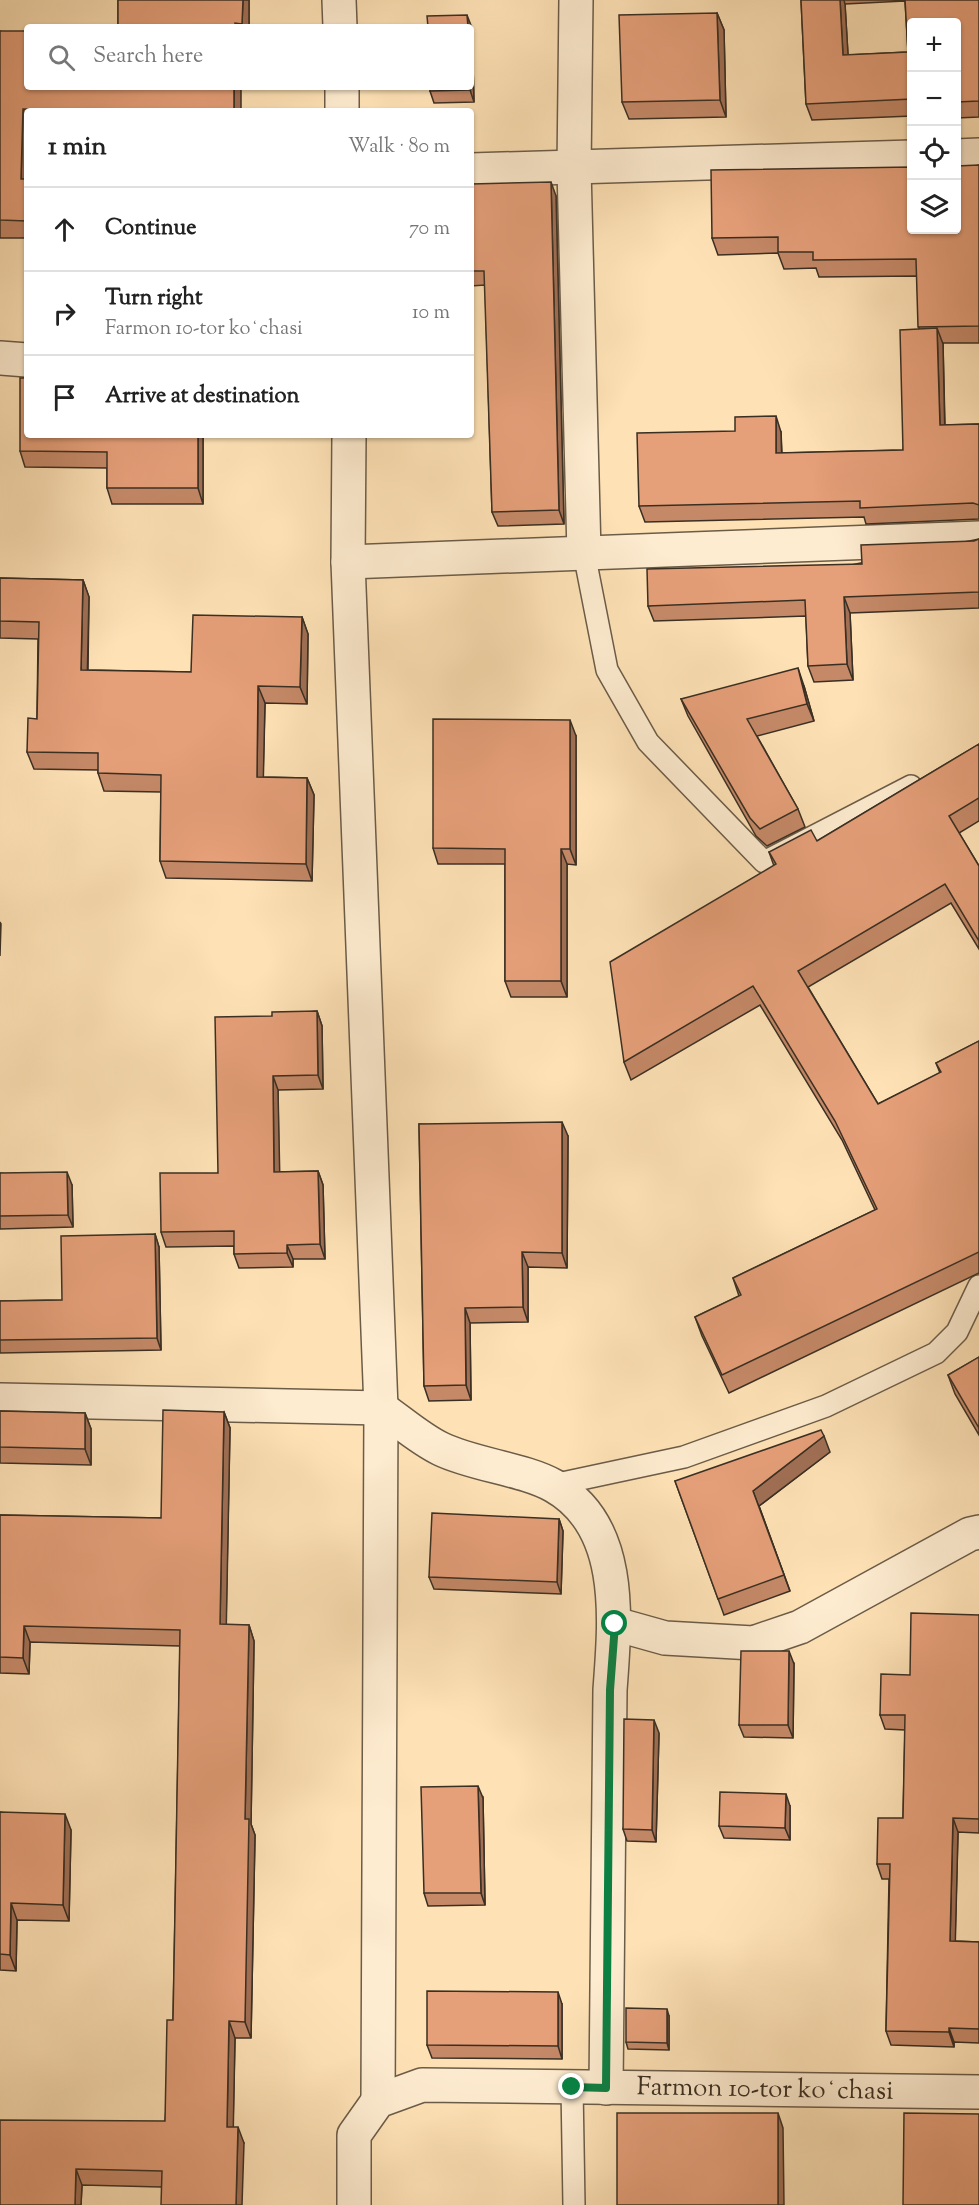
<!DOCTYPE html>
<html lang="en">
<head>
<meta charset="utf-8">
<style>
	body { margin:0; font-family:"Sorts Mill Goudy",serif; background:#f2f2f2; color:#222 }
	.controls { position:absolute; right:18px; top:18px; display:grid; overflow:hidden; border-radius:6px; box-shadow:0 2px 4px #0004 }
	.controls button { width:54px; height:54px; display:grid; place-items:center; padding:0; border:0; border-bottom:2px solid #e0e0e0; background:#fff; color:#222; font:30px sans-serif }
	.stop { position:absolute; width:18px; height:18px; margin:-14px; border:4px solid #0b8043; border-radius:50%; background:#fff }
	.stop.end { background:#0b8043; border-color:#fff; box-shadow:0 2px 6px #0008 }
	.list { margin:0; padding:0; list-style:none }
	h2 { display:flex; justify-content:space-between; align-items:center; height:78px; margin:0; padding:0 24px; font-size:26px }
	h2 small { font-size:20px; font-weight:400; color:#767676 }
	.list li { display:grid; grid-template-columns:39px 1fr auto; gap:18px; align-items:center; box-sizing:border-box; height:84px; padding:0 24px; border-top:2px solid #e0e0e0 }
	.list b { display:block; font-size:22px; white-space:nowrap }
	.list p { margin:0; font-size:20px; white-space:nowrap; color:#767676 }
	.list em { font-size:20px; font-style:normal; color:#767676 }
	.icon { flex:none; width:33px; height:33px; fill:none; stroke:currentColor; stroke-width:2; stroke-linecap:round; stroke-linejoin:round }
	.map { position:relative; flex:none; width:979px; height:2205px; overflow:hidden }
	.search { position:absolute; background:#fff; box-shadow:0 2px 4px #0004; left:24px; top:24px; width:450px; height:66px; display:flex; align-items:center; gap:15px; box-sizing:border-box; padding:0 21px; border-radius:6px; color:#767676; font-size:22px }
	.panel { position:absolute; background:#fff; box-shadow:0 2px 4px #0004; left:24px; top:108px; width:450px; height:330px; border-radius:6px }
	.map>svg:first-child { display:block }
</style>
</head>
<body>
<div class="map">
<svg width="979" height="2205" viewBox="0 0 979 2205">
	<rect width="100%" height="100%" fill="#fee2b6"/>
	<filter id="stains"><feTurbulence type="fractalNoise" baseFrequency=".00333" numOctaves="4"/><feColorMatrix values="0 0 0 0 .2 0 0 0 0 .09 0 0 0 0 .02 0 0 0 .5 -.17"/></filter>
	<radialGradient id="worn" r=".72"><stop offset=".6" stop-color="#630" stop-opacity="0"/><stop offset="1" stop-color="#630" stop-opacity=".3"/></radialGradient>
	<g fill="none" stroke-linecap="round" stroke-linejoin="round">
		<g stroke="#6b5c48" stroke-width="24">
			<g id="lane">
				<polyline points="584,553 607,670 648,742 764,862 911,786"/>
				<polyline points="553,1485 684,1457 826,1406 936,1353 957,1332 979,1286"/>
				<polyline points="572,2087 574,2205"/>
			</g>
		</g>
		<g stroke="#6b5c48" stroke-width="36">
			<g id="street">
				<polyline points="339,0 340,27"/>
				<polyline points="576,0 574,169 584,553"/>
				<polyline points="342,87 342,111"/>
				<polyline points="956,156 979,155"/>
				<polyline points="471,170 912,157"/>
				<polyline points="0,358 27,360"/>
				<polyline points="348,562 979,538"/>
				<polyline points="0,1400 381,1408 348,562 349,435"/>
				<path d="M 381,1408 C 400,1421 420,1439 441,1449 C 474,1465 524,1469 554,1486 C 625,1526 615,1621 610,1690 L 606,2088"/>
				<polyline points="615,1624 665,1638 753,1643 800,1627 970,1534 979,1532"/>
				<polyline points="378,2101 381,1408"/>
				<polyline points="354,2205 354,2135 378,2101 422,2085 979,2092"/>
			</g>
		</g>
		<use href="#lane" stroke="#feecd0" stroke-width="21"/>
		<use href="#street" stroke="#feecd0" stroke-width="33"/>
	</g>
	<g fill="#c58968" stroke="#3a2f23" stroke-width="1.5" fill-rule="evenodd">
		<rect x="118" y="0" width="131" height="27"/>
		<path d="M 801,0 L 979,0 L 979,117 L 957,118 L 957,22 L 912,22 L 912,116 L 812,120 L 806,104 ZM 905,1 L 908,52 L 848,55 L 845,4 Z"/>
		<polygon points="717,13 724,30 726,117 629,119 622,102"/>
		<polygon points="472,28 474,102 434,103 430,91"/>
		<polygon points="0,31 241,111 27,111 27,238 0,238"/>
		<polygon points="979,165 979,343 943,343 945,425 979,424 979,519 866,524 864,517 645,522 639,506 781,432 782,453 903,450 919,329 917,276 819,277 816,268 784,269 778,253 718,255 712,238"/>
		<polygon points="471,184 556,196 564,524 498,526 492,512 485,285 471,286"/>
		<polygon points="203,435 203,504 112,504 107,488 107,468 25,467 20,451"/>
		<polygon points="979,539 979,608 850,613 853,680 814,682 808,666 806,616 654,621 648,606"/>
		<polygon points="0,578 83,580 89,597 88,670 191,672 302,617 308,634 307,704 265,703 263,777 307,778 314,795 312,881 166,878 160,861 161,792 104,791 98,773 98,770 34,769 27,752 37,719 38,639 0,638"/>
		<polygon points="804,686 814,721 757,736 798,809 805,827 767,846 756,836 688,716 681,699"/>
		<polygon points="576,736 576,865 567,864 567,997 511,997 505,981 505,864 438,864 433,848"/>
		<polygon points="979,744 979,821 959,833 979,866 979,949 951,903 808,987 878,1104 940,1073 936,1063 979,1041 979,1273 729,1393 702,1336 695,1317 739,1296 733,1278 875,1210 842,1140 760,1005 631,1080 624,1062 774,866 769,852 817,841"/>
		<polygon points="317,1011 322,1026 323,1089 278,1090 279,1172 318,1171 323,1185 325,1259 293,1259 293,1267 239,1268 234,1254 234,1246 166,1247 161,1232 218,1173 272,1016"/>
		<polygon points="419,1124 568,1136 567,1268 528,1267 528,1322 470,1323 471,1400 429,1401 424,1386"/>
		<polygon points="0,1173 72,1185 73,1227 0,1229"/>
		<polygon points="155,1234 159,1247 161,1350 0,1353 0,1301 62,1300"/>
		<polygon points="979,1357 979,1435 955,1394 948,1375"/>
		<polygon points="0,1411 85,1413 91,1429 91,1465 0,1463"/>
		<polygon points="224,1412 230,1428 226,1625 249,1625 254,1641 251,1824 255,1835 251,2038 235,2038 233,2127 244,2143 161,2187 82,2185 81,2205 0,2205 165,2121 173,2020 180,1646 30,1642 29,1674 0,1673 0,1515 161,1518"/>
		<polygon points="830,1452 759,1506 790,1591 724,1615 675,1481"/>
		<polygon points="559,1519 563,1531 561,1594 434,1589 429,1577"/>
		<polygon points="979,1615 979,1833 958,1832 955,1941 979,1942 979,2043 954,2042 954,2047 891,2045 886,2031 889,1879 882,1879 877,1864 903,1818 905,1730 885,1729 880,1715 910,1675"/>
		<polygon points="794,1664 793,1738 744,1737 739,1725"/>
		<polygon points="659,1733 656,1842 627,1841 623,1829"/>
		<polygon points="483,1798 485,1905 428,1906 424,1893"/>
		<polygon points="790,1806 790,1840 724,1838 719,1826"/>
		<polygon points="0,1812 71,1830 69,1921 17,1920 16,1971 0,1970"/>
		<polygon points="562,2004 562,2059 432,2058 427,2045"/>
		<polygon points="669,2016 669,2050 628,2049 626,2042"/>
	</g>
	<g fill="#a06f55" stroke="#3a2f23" stroke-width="1.5">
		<polygon points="243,0 249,0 249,27 243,27 242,24"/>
		<polygon points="840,0 844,0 845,4 849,71 843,55"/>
		<polygon points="717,13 724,30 726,117 720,100"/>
		<polygon points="467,15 472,28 474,102 470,90 470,87 471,87 471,27 468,27"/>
		<rect x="234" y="87" width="7" height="24"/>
		<polygon points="23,109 27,120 27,194 21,179"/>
		<polygon points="551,182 556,196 564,524 559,510"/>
		<polygon points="937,328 943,344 945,441 940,425"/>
		<polygon points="776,416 781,432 782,469 776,453"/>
		<polygon points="198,435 203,435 203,504 198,488"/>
		<polygon points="83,580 89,597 87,687 81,670"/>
		<polygon points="844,597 850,613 853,680 847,664"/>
		<polygon points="302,617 308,634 307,704 300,687"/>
		<polygon points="798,668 804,686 814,721 807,704"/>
		<polygon points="258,686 265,703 263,794 257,777"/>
		<polygon points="570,720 576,736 576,865 570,849"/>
		<polygon points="307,778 314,795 312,881 306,864"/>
		<polygon points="561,849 567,864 567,997 561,981"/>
		<polygon points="0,922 1,924 0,956"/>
		<polygon points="317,1011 322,1026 323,1089 318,1075"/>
		<polygon points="273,1076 278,1090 280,1186 274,1172"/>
		<polygon points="562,1122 568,1136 567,1268 562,1253"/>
		<polygon points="318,1171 323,1185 325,1259 320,1244"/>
		<polygon points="67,1172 72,1185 73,1227 68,1215"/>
		<polygon points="155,1234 159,1247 161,1350 157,1338"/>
		<polygon points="287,1245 293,1259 293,1267 287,1253"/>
		<polygon points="522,1252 528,1267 528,1322 523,1307"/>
		<polygon points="465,1308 470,1323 471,1400 466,1385"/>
		<polygon points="224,1412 230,1428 226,1641 220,1624"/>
		<polygon points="85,1413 91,1429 91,1465 85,1449"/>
		<polygon points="824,1436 830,1452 759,1506 790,1591 753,1491"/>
		<polygon points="559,1519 563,1531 561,1594 557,1582"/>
		<polygon points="249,1625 254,1641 251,1824 255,1835 251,2038 245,2022 245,1819"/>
		<polygon points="24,1626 30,1642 29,1674 23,1658"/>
		<polygon points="789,1651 794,1664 793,1738 788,1725"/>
		<polygon points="654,1720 659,1733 656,1842 652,1830"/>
		<polygon points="478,1786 483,1798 485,1905 481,1893"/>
		<polygon points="786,1794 790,1806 790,1840 785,1828"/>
		<polygon points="65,1814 71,1830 69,1921 63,1905"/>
		<polygon points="953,1818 958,1832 955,1955 950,1941"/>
		<polygon points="11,1903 17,1920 16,1971 10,1955"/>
		<polygon points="558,1992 562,2004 562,2059 558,2046"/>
		<polygon points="667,2009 669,2016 669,2050 667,2043"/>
		<polygon points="229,2021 235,2038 233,2143 227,2127"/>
		<polygon points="949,2028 954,2042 954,2047 949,2032"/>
		<polygon points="778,2113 783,2128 784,2205 778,2205"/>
		<polygon points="238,2127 244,2143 242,2205 236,2205"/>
		<polygon points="76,2169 82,2185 81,2205 75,2205"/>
	</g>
	<g fill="#e59f79" stroke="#3a2f23" stroke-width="1.5">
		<polygon points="118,0 243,0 242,24 235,23 235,27 118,27"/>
		<polygon points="801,0 840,0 843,55 908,52 905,0 979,0 979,101 957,102 957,22 912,22 912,99 806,104"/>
		<polygon points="717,13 720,100 622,102 619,15"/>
		<polygon points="467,15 468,27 428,27 427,16"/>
		<polygon points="0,31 27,31 27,87 234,87 234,111 105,111 23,109 21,179 27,179 27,221 0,220"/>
		<polygon points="430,87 470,87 470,90 430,91"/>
		<polygon points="979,165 979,326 918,327 916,259 813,260 813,252 778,252 778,237 712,238 711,170 912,167 912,230 957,230 957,166"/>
		<polygon points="551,182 559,510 492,512 484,271 471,271 471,184"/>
		<polygon points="937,328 940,425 979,424 979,505 973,503 860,508 860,501 639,506 637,433 735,431 735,417 776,416 776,453 903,450 900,330"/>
		<polygon points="20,378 27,378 27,435 198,435 198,488 107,488 107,452 20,451"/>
		<polygon points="979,539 979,592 844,597 847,664 808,666 805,600 648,606 647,569 862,564 861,545 974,541"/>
		<polygon points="0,578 83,580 81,670 191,672 193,615 302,617 300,687 258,686 257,777 307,778 306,864 160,861 161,775 98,773 98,753 27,752 28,718 37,719 39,622 0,621"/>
		<polygon points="798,668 807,704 747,719 798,809 760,829 750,818 681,699"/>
		<polygon points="433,719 570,720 570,849 561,849 561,981 505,981 505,849 433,848"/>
		<polygon points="979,744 979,798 949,816 979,866 979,941 945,884 798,971 878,1104 941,1072 936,1063 979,1041 979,1252 722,1375 695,1317 741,1295 733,1278 877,1209 835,1121 753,986 624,1062 610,962 776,864 769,852 811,830 817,841"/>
		<polygon points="317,1011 318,1075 273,1076 274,1172 318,1171 320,1244 287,1245 287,1253 234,1254 234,1231 161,1232 160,1173 218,1173 215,1017 272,1016 272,1012"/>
		<polygon points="562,1122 562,1253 522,1252 523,1307 465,1308 466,1385 424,1386 419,1124"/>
		<polygon points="67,1172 68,1215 0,1216 0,1173"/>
		<polygon points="155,1234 157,1338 0,1340 0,1301 62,1300 61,1236"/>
		<polygon points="979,1357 979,1428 948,1375"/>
		<polygon points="163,1410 224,1412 220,1624 249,1625 245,1819 249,1819 245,2022 229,2021 227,2127 238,2127 236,2205 161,2205 162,2171 76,2169 75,2205 0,2205 0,2120 165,2121 167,2020 173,2020 180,1630 24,1626 23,1658 0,1657 0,1515 161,1518"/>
		<polygon points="0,1411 85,1413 85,1449 0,1447"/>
		<polygon points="821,1430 824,1436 753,1491 784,1575 718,1599 675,1481"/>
		<polygon points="432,1513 559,1519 557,1582 429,1577"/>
		<polygon points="911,1613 979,1615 979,1819 953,1818 950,1941 979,1942 979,2029 949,2028 949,2032 886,2031 890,1864 877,1864 878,1818 903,1818 905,1715 880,1715 881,1674 910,1675"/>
		<polygon points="741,1651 789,1651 788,1725 739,1725"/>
		<polygon points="624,1719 654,1720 652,1830 623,1829"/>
		<polygon points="478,1786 481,1893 424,1893 421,1787"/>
		<polygon points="720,1792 786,1794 785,1828 719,1826"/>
		<polygon points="0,1812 65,1814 63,1905 11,1903 10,1955 0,1954"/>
		<polygon points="427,1991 558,1992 558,2046 427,2045"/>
		<polygon points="626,2008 667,2009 667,2043 626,2042"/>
		<rect x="617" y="2113" width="161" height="92"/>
		<polygon points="904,2113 979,2114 979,2205 903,2205"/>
	</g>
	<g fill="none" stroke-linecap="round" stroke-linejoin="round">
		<polyline stroke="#0b8043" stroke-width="8" points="572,2087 606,2088 610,1690 615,1624"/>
	</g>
	<g text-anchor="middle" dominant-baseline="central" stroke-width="4.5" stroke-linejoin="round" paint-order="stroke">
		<g font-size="26" fill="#3a2f23" stroke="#feecd0">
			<text transform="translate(765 2090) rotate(1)">Farmon 10-tor koʻchasi</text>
		</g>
	</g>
	<rect width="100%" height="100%" filter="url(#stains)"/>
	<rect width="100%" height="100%" fill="url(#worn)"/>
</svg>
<div class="controls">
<button>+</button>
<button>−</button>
<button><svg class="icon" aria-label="locate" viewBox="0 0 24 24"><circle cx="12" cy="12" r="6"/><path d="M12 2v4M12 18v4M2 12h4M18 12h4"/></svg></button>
<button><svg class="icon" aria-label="layers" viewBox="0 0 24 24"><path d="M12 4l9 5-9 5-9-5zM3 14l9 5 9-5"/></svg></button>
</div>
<div class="stop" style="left:615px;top:1624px"></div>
<div class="stop end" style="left:572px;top:2087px"></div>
<div class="search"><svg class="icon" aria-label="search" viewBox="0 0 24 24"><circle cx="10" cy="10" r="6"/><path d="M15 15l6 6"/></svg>Search here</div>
<section class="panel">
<h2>1 min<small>Walk · 80 m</small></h2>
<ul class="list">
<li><svg class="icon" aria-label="ahead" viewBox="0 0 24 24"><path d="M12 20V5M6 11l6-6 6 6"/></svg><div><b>Continue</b></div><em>70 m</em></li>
<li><svg class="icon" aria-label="right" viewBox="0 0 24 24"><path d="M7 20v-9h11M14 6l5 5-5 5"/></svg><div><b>Turn right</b><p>Farmon 10-tor koʻchasi</p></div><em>10 m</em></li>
<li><svg class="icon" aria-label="arrive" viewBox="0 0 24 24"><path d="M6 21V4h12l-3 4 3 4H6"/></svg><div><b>Arrive at destination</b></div></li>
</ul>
</section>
</div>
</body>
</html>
